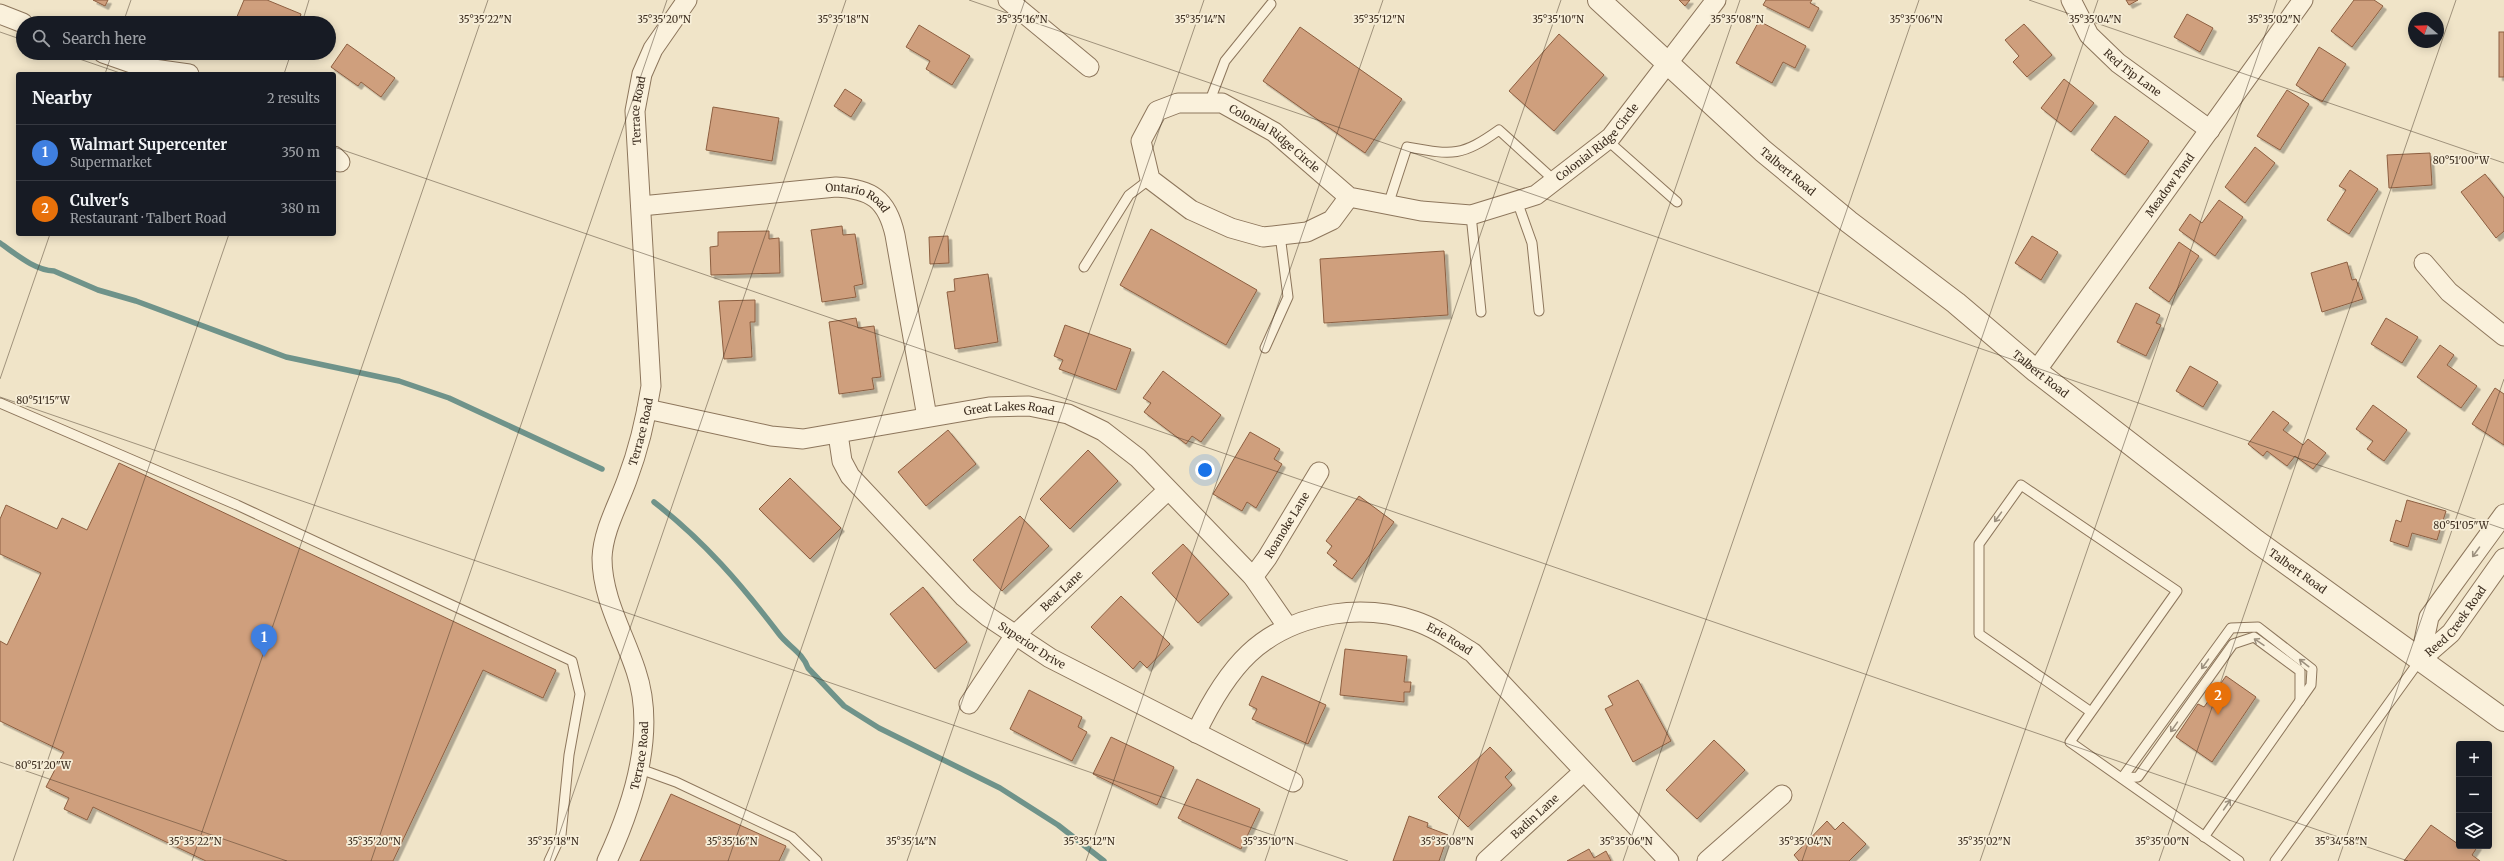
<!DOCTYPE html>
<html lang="en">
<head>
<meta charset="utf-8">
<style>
	body { margin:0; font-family:Merriweather,serif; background:#20242c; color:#f1f3f6 }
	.controls { position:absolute; right:12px; bottom:12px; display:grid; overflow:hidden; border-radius:4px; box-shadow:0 2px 10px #0003 }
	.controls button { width:36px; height:36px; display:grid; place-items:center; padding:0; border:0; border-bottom:1px solid #363941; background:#171b24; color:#f1f3f6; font:20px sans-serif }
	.compass { position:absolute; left:2408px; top:12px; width:36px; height:36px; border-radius:50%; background:#171b24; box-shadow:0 2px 10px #0003; rotate:289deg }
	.you { position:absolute; left:1205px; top:470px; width:14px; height:14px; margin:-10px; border:3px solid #fff; border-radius:50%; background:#1a73e8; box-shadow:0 0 0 6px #1a73e833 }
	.badge { display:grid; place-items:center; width:26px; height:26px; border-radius:50%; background:#db2777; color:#fff; font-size:13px; font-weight:700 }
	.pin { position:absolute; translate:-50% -33px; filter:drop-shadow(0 1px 2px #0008) }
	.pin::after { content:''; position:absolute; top:21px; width:14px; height:12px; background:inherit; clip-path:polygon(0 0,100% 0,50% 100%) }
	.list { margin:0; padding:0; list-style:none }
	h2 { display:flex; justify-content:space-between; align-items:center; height:52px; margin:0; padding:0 16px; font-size:17px }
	h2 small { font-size:13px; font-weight:400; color:#9ea1a6 }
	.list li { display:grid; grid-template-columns:26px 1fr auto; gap:12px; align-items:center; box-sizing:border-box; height:56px; padding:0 16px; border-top:1px solid #363941 }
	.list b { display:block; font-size:15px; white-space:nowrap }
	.list p { margin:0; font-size:13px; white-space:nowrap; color:#9ea1a6 }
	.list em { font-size:13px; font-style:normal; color:#9ea1a6 }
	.icon { flex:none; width:22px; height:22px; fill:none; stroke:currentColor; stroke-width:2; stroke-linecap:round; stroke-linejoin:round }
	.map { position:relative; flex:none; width:2504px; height:861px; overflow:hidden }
	.search { position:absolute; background:#171b24; box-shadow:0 2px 10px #0003; left:16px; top:16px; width:320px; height:44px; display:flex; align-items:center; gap:10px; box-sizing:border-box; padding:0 14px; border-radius:22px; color:#9ea1a6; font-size:15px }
	.panel { position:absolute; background:#171b24; box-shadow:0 2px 10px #0003; left:16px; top:72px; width:320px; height:164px; border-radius:4px }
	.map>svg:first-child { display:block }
</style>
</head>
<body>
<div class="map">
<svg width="2504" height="861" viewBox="0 0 2504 861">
	<defs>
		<filter id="shadow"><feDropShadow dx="3.5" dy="3.5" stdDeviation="0" flood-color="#0004"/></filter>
	</defs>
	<rect width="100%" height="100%" fill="#f0e4c8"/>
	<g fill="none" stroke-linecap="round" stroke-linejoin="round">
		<g stroke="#6f938a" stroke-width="5.5">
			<path d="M 0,243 C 16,254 34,270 54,271 L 98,290 L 136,301 L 286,357 L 399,381 L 449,398 L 602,469"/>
			<path d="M 654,502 C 704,541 741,584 779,634 C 788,646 803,653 808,668 L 844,706 L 879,728 L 1000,788 L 1058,825 L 1104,861"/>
		</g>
	</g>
	<g fill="#cf9f7d" stroke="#8d5f41" filter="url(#shadow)">
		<polygon points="93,0 108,0 105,6"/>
		<polygon points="244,0 267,0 301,14 298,23 247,23 236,19"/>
		<polygon points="1679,0 1690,0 1685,6"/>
		<polygon points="1766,0 1812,0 1810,3 1819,8 1809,28 1763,5"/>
		<polygon points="2126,0 2138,0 2129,5"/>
		<polygon points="2354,0 2374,0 2383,6 2352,47 2331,31"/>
		<polygon points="2187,14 2213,28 2200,52 2174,37"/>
		<polygon points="1759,21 1806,46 1795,68 1783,62 1772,83 1736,63"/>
		<polygon points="2024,24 2052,55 2027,77 2013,62 2019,56 2005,40"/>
		<polygon points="919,25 970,56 952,85 926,69 930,61 906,47"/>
		<polygon points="1300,27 1402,99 1365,153 1263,81"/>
		<rect x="2499" y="32" width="5" height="45"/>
		<polygon points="1559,34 1604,75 1554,131 1509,91"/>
		<polygon points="347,44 395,78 381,97 361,82 358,86 331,67"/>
		<polygon points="2319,47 2346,64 2322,102 2296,85"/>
		<polygon points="2064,79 2094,103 2071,132 2041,108"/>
		<polygon points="845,89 862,100 851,117 834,106"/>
		<polygon points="2287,90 2309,104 2280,150 2257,136"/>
		<polygon points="713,107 779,118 772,161 706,150"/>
		<polygon points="2115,116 2149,141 2125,175 2091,150"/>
		<polygon points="2255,147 2275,163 2245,203 2225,187"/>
		<polygon points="2430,153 2432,185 2389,188 2387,155"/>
		<polygon points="2350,170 2378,189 2349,234 2327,220 2346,190 2339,186"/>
		<polygon points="2485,174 2504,198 2504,231 2496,238 2461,192"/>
		<polygon points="2219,200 2243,217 2215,256 2179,230 2190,214 2202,223"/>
		<polygon points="842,226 843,235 855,234 863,284 854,286 856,297 822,302 811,230"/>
		<polygon points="1151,229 1257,290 1226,345 1120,285"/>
		<polygon points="769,231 769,239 779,238 780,273 711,275 710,247 718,246 718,232"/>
		<polygon points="948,236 949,263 930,264 929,237"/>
		<polygon points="2032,236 2058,252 2041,280 2015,263"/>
		<polygon points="2179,242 2199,256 2169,302 2149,288"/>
		<polygon points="1444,251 1448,315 1324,323 1320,259"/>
		<polygon points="2347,262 2352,280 2356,279 2363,299 2322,312 2311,273"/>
		<polygon points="988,274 998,342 955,349 947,292 955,291 954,279"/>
		<polygon points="755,300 755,322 750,322 752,357 724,359 719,301"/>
		<polygon points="2136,303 2160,315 2156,323 2161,325 2146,356 2117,342"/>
		<polygon points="856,318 858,328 874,326 881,377 872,378 874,389 839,394 829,322"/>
		<polygon points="2386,318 2418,337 2402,363 2371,344"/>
		<polygon points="1065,325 1131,349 1116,390 1059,369 1063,360 1054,356"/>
		<polygon points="2440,345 2454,355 2447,365 2477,386 2461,408 2417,377"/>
		<polygon points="2190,366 2218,382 2203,407 2176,391"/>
		<polygon points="1163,371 1221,415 1201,442 1192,436 1186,444 1144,412 1151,403 1143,398"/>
		<polygon points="2495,388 2504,394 2504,445 2472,424"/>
		<polygon points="2373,405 2407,430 2384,461 2367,449 2373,441 2356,429"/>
		<polygon points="2273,411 2289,423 2283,430 2303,445 2308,439 2326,453 2313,469 2295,456 2287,466 2267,451 2263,456 2248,444"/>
		<polygon points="948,430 976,464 926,506 898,472"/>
		<polygon points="1250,432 1280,449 1274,459 1282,464 1256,508 1247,502 1242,511 1213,494"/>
		<polygon points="1088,450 1118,481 1070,529 1040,499"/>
		<polygon points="119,463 556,670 543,698 483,670 393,861 206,861 93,807 87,820 64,809 69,798 46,787 64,752 0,721 0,641 7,645 41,573 0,554 0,519 6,505 57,529 62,518 87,530"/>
		<polygon points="790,478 841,528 810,559 759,509"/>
		<polygon points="1359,496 1394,522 1352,579 1333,565 1337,561 1327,553 1332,546 1326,541"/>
		<polygon points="2407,500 2446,511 2437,540 2412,533 2408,547 2390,541 2396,520 2401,522"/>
		<polygon points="1020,516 1049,546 1002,591 973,560"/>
		<polygon points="1183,544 1229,594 1198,623 1152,573"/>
		<polygon points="923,587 967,642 935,669 890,614"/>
		<polygon points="1121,596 1170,644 1147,668 1140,661 1133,669 1091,627"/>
		<polygon points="1345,649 1407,656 1404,682 1411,682 1410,692 1404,692 1404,702 1340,695"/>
		<polygon points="1262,676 1326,705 1308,744 1252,719 1257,709 1249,705"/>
		<polygon points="2226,676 2256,697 2212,762 2176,737 2198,704 2204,707"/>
		<polygon points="1638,680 1671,741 1633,762 1605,709 1613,705 1608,696"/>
		<polygon points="1029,690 1082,717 1078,727 1087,732 1072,761 1010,729"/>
		<polygon points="1111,737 1174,767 1157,805 1093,774"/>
		<polygon points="1714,740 1745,770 1697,819 1666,790"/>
		<polygon points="1490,747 1512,770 1505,777 1512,785 1468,827 1438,797"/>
		<polygon points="1197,779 1260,809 1241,849 1178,818"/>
		<polygon points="671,794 786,846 779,861 640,861"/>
		<polygon points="1409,816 1428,823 1427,827 1448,835 1439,861 1393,861"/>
		<polygon points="1827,821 1835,830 1843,822 1866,844 1849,861 1799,861 1794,855"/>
		<polygon points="2431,825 2458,844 2459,843 2459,846 2478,846 2472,855 2480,861 2404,861"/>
		<polygon points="1589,849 1594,858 1606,851 1611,861 1567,861"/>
	</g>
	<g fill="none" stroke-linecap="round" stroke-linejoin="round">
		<g stroke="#8d765c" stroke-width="11">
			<g id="service">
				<polyline points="1209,103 1225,61 1271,4"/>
				<polyline points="1607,140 1677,202"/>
				<polyline points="1517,201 1532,243 1539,311"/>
				<path d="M 1388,205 L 1407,147 C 1453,155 1461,157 1499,130 L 1554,180"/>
				<polyline points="1471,215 1481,312"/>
				<polyline points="1084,267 1129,195 1150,179"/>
				<polyline points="1265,348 1288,297 1280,235"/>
				<polyline points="0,403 237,505 572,661 580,694 569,755 561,835 549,861"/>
				<polyline points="2091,712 1979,634 1979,544 2021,485 2177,591 2070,742 2239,861"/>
				<polyline points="640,769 676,782 792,837 817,861"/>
				<polyline points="2122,778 2231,628 2258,627 2312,669 2311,685 2204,837"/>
				<polyline points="2122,778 2138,777 2233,644 2254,637 2300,671 2300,701"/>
				<polyline points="2275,861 2420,660"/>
			</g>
		</g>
		<g stroke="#8d765c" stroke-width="21">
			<g id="minor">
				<polyline points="1008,0 1089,67"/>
				<path id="s1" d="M 2071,0 L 2089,35 L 2118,63 L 2210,130"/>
				<polyline points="0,14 23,23"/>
				<polyline points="103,53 146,68 189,74"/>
				<polyline points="334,156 340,162"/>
				<path id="s2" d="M 1349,197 L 1332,220 L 1307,232 L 1263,237 L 1231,228 L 1191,210 L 1150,179 L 1141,141 L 1157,111 L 1178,103 L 1222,103 L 1274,132 L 1349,197 L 1421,211 L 1471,215 L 1536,195 L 1611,137 L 1716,0"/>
				<path id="s3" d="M 641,206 L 836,187 C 871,189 887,199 895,235 L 927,417"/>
				<polyline points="2424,263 2449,292 2504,336"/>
				<path id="s4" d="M 2036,371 L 2303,0"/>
				<path id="s5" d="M 647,409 L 771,436 L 803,439 L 989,407 L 1029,406 L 1068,414 L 1103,431 L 1138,458 L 1253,577 L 1287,626"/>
				<path id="s6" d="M 838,434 L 842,461 L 850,476 L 964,597 L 987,616 L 1050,658 L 1293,782"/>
				<path id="s7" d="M 1253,577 L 1267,558 L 1319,472"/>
				<polyline points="2420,660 2429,617 2504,514"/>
				<path id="s8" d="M 2420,660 L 2451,633 L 2504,558"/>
				<path id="s9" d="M 969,704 L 1015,635 L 1168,490"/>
				<path id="s10" d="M 1196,733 C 1227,668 1260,626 1334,614 C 1362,610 1388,612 1415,621 C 1436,628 1454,641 1473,653 L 1669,861"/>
				<path id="s11" d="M 607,861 C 633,805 657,733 636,671 C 624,634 602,598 602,558 C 603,531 618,505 627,480 C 638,451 646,418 651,386 L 635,111 L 642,74 L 653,49 L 687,0"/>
				<path id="s12" d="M 1486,861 L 1583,772"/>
				<polyline points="1707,861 1782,795"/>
			</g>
		</g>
		<g stroke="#8d765c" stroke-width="24">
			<g id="tertiary">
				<path id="s13" d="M 1599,0 L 1763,151 L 1849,222 L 1956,303 L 2036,371 L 2256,541 L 2504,720"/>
			</g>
		</g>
		<use href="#service" stroke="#faf1dc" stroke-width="9"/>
		<use href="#minor" stroke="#faf1dc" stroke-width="19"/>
		<use href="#tertiary" stroke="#faf1dc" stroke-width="22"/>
	</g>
	<defs><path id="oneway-shaft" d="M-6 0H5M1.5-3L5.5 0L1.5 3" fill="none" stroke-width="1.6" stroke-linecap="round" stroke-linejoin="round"/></defs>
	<g stroke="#9c907e">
		<use href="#oneway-shaft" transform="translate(1998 517) rotate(126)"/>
		<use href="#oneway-shaft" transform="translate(2476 552) rotate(126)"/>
		<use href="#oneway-shaft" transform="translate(2259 642) rotate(-146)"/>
		<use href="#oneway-shaft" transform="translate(2304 663) rotate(-142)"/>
		<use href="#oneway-shaft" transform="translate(2205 664) rotate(126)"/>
		<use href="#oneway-shaft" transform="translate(2174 727) rotate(125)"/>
		<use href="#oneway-shaft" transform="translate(2227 805) rotate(-55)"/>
	</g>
	<path fill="none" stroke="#3d2e20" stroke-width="1" stroke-opacity="0.45" d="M 969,0 L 2504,529M 2029,0 L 2504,163M 123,23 L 131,0M 302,23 L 309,0M 0,32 L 23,40M 62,53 L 123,74M 105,74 L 112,53M 284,74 L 291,53M 334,147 L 2408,861M 0,379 L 50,234M 0,397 L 1348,861M 0,762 L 287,861M 13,861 L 229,234M 192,861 L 488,0M 371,861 L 667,0M 550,861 L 846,0M 728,861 L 1025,0M 907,861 L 1204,0M 1086,861 L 1383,0M 1265,861 L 1561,0M 1444,861 L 1740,0M 1623,861 L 1919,0M 1802,861 L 2098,0M 1980,861 L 2277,0M 2159,861 L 2456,0M 2338,861 L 2504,379"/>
	<g text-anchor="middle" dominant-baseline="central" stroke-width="3.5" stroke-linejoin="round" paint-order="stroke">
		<g font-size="11" fill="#3d2e20" stroke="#f7eed8">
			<text stroke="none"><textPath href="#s1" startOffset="97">Red Tip Lane</textPath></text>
			<text stroke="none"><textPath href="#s11" startOffset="771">Terrace Road</textPath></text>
			<text stroke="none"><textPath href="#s2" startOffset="432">Colonial Ridge Circle</textPath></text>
			<text stroke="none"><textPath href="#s2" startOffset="800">Colonial Ridge Circle</textPath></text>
			<text stroke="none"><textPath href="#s13" startOffset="255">Talbert Road</textPath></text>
			<text stroke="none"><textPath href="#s4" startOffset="229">Meadow Pond</textPath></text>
			<text stroke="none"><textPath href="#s3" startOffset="220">Ontario Road</textPath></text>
			<text stroke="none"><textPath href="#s13" startOffset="579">Talbert Road</textPath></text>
			<text stroke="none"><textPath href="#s5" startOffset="368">Great Lakes Road</textPath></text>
			<text stroke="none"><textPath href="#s11" startOffset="448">Terrace Road</textPath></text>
			<text stroke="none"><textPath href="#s7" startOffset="62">Roanoke Lane</textPath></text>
			<text stroke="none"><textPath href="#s13" startOffset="903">Talbert Road</textPath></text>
			<text stroke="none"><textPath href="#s9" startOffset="147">Bear Lane</textPath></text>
			<text stroke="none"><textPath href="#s8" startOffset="53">Reed Creek Road</textPath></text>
			<text stroke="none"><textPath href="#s10" startOffset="312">Erie Road</textPath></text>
			<text stroke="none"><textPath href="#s6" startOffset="294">Superior Drive</textPath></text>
			<text stroke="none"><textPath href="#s11" startOffset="111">Terrace Road</textPath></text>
			<text stroke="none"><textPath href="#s12" startOffset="66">Badin Lane</textPath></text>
		</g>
	</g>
	<g font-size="10" text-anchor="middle" fill="#3d2e20" stroke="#f7eed8" stroke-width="3.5" stroke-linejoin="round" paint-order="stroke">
		<text x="485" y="23">35°35'22"N</text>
		<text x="664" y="23">35°35'20"N</text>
		<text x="843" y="23">35°35'18"N</text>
		<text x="1022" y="23">35°35'16"N</text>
		<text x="1200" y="23">35°35'14"N</text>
		<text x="1379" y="23">35°35'12"N</text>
		<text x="1558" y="23">35°35'10"N</text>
		<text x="1737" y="23">35°35'08"N</text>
		<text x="1916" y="23">35°35'06"N</text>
		<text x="2095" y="23">35°35'04"N</text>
		<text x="2274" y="23">35°35'02"N</text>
		<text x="2461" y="164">80°51'00"W</text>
		<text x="43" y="404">80°51'15"W</text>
		<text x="2461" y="529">80°51'05"W</text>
		<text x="43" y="769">80°51'20"W</text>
		<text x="195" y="845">35°35'22"N</text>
		<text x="374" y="845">35°35'20"N</text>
		<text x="553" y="845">35°35'18"N</text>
		<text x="732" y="845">35°35'16"N</text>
		<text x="911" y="845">35°35'14"N</text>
		<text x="1089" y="845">35°35'12"N</text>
		<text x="1268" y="845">35°35'10"N</text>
		<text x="1447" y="845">35°35'08"N</text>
		<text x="1626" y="845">35°35'06"N</text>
		<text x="1805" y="845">35°35'04"N</text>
		<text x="1984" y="845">35°35'02"N</text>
		<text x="2162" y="845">35°35'00"N</text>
		<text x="2341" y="845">35°34'58"N</text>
	</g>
</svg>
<div class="controls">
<button>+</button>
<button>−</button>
<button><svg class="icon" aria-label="layers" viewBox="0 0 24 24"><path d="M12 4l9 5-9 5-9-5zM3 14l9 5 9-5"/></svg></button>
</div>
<svg class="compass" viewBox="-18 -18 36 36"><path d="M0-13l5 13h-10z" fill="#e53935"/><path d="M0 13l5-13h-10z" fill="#9ea1a6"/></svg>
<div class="you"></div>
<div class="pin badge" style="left:264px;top:657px;background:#3f7fe0">1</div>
<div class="pin badge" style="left:2218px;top:715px;background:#e8710a">2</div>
<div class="search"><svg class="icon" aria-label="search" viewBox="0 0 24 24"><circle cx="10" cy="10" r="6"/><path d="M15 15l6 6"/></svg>Search here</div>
<section class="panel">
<h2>Nearby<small>2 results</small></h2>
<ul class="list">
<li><span class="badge" style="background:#3f7fe0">1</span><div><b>Walmart Supercenter</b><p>Supermarket</p></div><em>350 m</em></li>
<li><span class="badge" style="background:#e8710a">2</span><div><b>Culver's</b><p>Restaurant · Talbert Road</p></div><em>380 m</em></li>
</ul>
</section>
</div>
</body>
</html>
